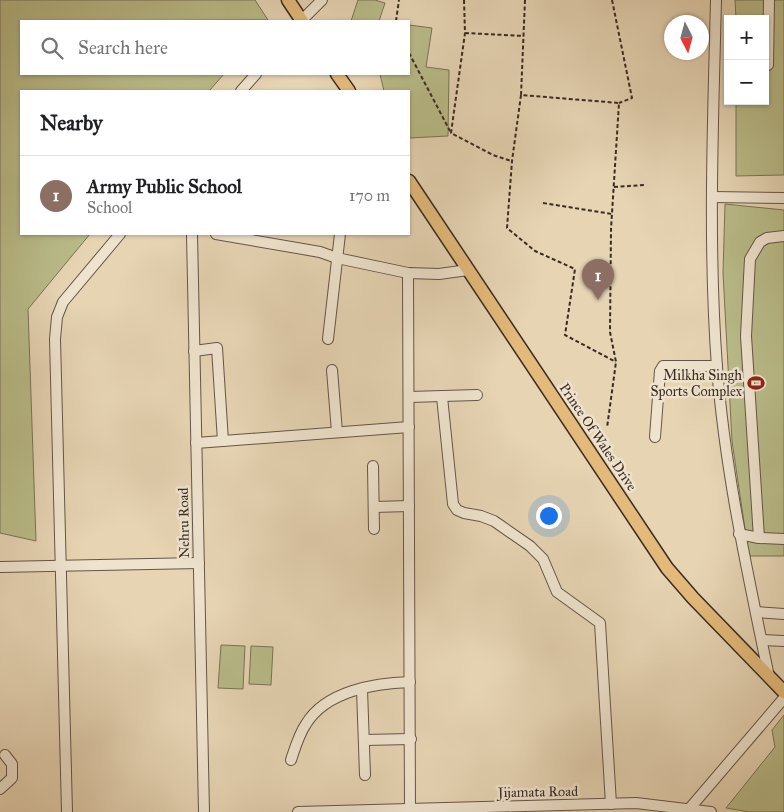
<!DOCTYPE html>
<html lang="en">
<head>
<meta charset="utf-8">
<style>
	body { margin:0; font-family:"IM FELL Great Primer",serif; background:#f2f2f2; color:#202124 }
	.controls { position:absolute; right:15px; top:15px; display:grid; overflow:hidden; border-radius:0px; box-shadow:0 1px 4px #0004 }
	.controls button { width:45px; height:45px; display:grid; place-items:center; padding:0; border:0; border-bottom:1px solid #e0e0e0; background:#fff; color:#202124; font:25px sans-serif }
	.compass { position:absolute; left:664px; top:15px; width:45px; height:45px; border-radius:50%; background:#fff; box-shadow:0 1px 4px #0004; rotate:174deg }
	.you { position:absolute; left:548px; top:515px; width:18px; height:18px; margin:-12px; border:4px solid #fff; border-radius:50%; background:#1a73e8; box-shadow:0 0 0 8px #1a73e833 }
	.badge { display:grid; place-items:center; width:32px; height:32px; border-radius:50%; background:#8f2418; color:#fff; font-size:16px; font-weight:700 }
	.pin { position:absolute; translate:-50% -41px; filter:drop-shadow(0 1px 2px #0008) }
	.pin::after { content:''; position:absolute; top:26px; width:18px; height:15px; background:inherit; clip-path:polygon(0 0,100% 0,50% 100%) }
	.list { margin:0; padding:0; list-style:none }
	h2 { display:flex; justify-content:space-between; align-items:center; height:65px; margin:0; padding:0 20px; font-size:21px }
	h2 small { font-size:16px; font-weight:400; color:#757577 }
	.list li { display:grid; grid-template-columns:32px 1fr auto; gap:15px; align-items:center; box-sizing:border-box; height:80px; padding:0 20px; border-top:1px solid #e0e0e0 }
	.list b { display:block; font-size:19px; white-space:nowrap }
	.list p { margin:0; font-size:16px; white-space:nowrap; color:#757577 }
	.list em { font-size:16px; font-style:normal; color:#757577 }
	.icon { flex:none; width:28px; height:28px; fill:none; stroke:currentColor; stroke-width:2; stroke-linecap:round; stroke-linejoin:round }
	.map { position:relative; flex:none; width:784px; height:812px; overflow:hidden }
	.search { position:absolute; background:#fff; box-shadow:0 1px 4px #0004; left:20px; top:20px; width:390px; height:55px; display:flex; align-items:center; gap:12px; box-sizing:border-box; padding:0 18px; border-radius:0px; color:#757577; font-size:19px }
	.panel { position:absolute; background:#fff; box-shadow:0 1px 4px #0004; left:20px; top:90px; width:390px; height:145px; border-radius:0px }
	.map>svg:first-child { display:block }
</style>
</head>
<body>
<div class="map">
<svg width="784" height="812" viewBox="0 0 784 812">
	<rect width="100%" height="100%" fill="#e6d4b3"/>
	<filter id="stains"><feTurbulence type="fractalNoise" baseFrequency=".004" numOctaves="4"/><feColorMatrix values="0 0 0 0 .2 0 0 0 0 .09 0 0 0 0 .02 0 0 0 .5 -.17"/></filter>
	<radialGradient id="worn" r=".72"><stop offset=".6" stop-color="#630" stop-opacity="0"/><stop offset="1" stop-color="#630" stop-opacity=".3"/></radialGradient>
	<g fill="#b9bb89" stroke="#7a7356">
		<polygon points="0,0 255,0 268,20 21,21 21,74 224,74 209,91 21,91 21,234 90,234 28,309 36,541 0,533"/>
		<polygon points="358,0 375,0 385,3 379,21 351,21"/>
		<polygon points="735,0 784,0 784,175 736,176 736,101 765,101 765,19 736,19"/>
		<polygon points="409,25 432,28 426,67 449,70 448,136 409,138 409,91 384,91 380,74 409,74"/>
		<polygon points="725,204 784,210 784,556 749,556 732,441 723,273"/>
		<polygon points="221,645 245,646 243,689 218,688"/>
		<polygon points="251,646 273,647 271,685 249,684"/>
		<polygon points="784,715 784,812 750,812 726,808 775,747 772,730"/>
	</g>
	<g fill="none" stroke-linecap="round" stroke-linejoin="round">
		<g stroke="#655548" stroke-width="12">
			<g id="minor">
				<path d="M 716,0 C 713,122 708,245 717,367 C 725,472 748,574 769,677"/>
				<polyline points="301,21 322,0"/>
				<polyline points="768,65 769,0"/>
				<polyline points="241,91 256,74"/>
				<polyline points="712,197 784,198"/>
				<polyline points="192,234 204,812"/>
				<polyline points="216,234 320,252 337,258 408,273 439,274 468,270"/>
				<polyline points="408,273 410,812"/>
				<polyline points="328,339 340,234"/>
				<polyline points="194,351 217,348 223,441"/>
				<polyline points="332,370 337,432"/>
				<polyline points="409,397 477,395"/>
				<polyline points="442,397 453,504 457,510 464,513 481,516 494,521 530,546 543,559 557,592 600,623 611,804"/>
				<polyline points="655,437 660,371 663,366 717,366"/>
				<polyline points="196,443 409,427"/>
				<polyline points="373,466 374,529"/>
				<polyline points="374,507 409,506"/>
				<polyline points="739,534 759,538 784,539"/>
				<polyline points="759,538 746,336 750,259 760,242 767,238 784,236"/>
				<polyline points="0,567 199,563"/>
				<polyline points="756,612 784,614"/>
				<polyline points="762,640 784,641"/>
				<polyline points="362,689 365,775"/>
				<polyline points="364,740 411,739"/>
				<path d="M 291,760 C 295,748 299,734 306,724 C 326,691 375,683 410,682"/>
				<polyline points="0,789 12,778 12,764 5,755"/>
				<polyline points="690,808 784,698"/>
				<polyline points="67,812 55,339 57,317 63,302 120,234"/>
				<polyline points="298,812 636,803 711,812"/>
			</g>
		</g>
		<g stroke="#3a2b24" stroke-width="15">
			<g id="major">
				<polyline points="288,0 302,21"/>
				<polyline points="337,74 349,91"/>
				<polyline points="409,181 667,568 693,598 784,692"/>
			</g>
		</g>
		<g stroke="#3a2b24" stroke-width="2" stroke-dasharray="4 2.5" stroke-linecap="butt">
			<polyline points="464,0 465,33 451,133 493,155 511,161"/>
			<polyline points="525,0 521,95 619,103 611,229 610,332 616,362 607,428"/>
			<polyline points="612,0 632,98 619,103"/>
			<polyline points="396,21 399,0"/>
			<polyline points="465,33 524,36"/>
			<polyline points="409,53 451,133"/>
			<polyline points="521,95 512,161 507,228 535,251 575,269 565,335 616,362"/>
			<polyline points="614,187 644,185"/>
			<polyline points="543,203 612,214"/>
		</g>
		<use href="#minor" stroke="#efe3ce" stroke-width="10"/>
		<use href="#major" stroke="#e3ba7a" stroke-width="12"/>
	</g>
	<defs>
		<g id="stadium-bare" transform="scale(1.35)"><path d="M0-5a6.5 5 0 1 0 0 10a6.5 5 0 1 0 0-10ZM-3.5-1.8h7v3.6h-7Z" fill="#8f2418" stroke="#efe3ce" stroke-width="2.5" paint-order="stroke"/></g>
	</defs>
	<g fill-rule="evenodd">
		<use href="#stadium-bare" x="756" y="383"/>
	</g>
	<g text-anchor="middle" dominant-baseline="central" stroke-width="5" stroke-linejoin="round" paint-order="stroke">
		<g font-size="14" fill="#3a2b24" stroke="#efe3ce" text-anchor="end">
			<text x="742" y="375">Milkha Singh<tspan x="742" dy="16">Sports Complex</tspan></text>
		</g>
		<g font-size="14" fill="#3a2b24" stroke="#efe3ce">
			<text transform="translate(598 437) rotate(56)">Prince Of Wales Drive</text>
			<text transform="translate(184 523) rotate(-91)">Nehru Road</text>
			<text transform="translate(538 792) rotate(-1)">Jijamata Road</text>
		</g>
	</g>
	<rect width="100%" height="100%" filter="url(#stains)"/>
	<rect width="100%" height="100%" fill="url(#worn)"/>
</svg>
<div class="controls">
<button>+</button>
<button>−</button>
</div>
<svg class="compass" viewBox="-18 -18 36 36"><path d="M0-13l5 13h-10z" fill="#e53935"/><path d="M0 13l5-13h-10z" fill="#757577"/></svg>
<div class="you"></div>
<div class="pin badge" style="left:598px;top:300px;background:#8d6e63">1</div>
<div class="search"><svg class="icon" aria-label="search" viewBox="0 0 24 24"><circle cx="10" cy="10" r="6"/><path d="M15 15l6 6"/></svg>Search here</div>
<section class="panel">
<h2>Nearby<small></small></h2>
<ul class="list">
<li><span class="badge" style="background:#8d6e63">1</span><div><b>Army Public School</b><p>School</p></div><em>170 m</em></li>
</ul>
</section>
</div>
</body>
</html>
